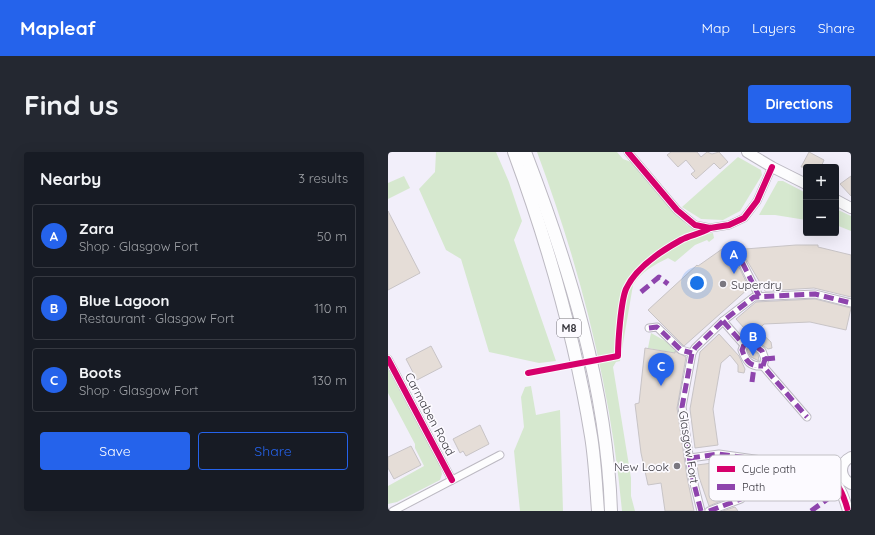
<!DOCTYPE html>
<html lang="en">
<head>
<meta charset="utf-8">
<style>
	body { margin:0; font-family:Quicksand,sans-serif; background:#242831; color:#f1f3f6 }
	.controls { position:absolute; right:12px; top:12px; display:grid; overflow:hidden; border-radius:4px; box-shadow:0 4px 16px #0002 }
	.controls button { width:36px; height:36px; display:grid; place-items:center; padding:0; border:0; border-bottom:1px solid #363941; background:#171b24; color:#f1f3f6; font:20px sans-serif }
	.you { position:absolute; left:309px; top:131px; width:14px; height:14px; margin:-10px; border:3px solid #fff; border-radius:50%; background:#1a73e8; box-shadow:0 0 0 6px #1a73e833 }
	.badge { display:grid; place-items:center; width:26px; height:26px; border-radius:50%; background:#2563eb; color:#fff; font-size:13px; font-weight:700 }
	.pin { position:absolute; translate:-50% -33px; filter:drop-shadow(0 1px 2px #0008) }
	.pin::after { content:''; position:absolute; top:21px; width:14px; height:12px; background:inherit; clip-path:polygon(0 0,100% 0,50% 100%) }
	.list { margin:0; padding:0; list-style:none }
	h2 { display:flex; justify-content:space-between; align-items:center; height:52px; margin:0; padding:0 16px; font-size:17px }
	h2 small { font-size:13px; font-weight:400; color:#9ea1a6 }
	.list li { display:grid; grid-template-columns:26px 1fr auto; gap:12px; align-items:center; box-sizing:border-box; height:64px; margin:0 8px 8px; padding:0 8px; border:1px solid #363941; border-radius:4px }
	.list b { display:block; font-size:15px; white-space:nowrap }
	.list p { margin:0; font-size:13px; white-space:nowrap; color:#9ea1a6 }
	.list em { font-size:13px; font-style:normal; color:#9ea1a6 }
	.actions { display:flex; gap:8px; padding:12px 16px }
	.actions a { flex:1; padding:9px 0; border:1px solid #2563eb; border-radius:4px; text-align:center; font-size:14px; color:#2563eb }
	.actions .main { background:#2563eb; color:#fff }
	.map { position:relative; flex:none; width:463px; height:359px; overflow:hidden; border-radius:4px }
	header { display:flex; align-items:center; gap:24px; box-sizing:border-box; height:56px; padding:0 20px; background:#2563eb; color:#fff }
	header strong { font-size:19px }
	nav { display:flex; gap:22px; margin-inline-start:auto; font-size:14px }
	.intro { display:flex; align-items:center; justify-content:space-between; box-sizing:border-box; height:96px; padding:0 24px }
	h1 { margin:0; font-size:28px }
	.button { padding:10px 18px; border-radius:4px; background:#2563eb; color:#fff; font-size:14px; font-weight:700 }
	main { display:flex; gap:24px; padding:0 24px }
	aside { flex:1; background:#171b24; border-radius:4px; box-shadow:0 4px 16px #0002 }
	.map>svg:first-child { display:block }
</style>
</head>
<body>
<header>
<strong>Mapleaf</strong>
<nav><a>Map</a><a>Layers</a><a>Share</a></nav>
</header>
<div class="intro"><h1>Find us</h1><a class="button">Directions</a></div>
<main>
<aside>
<h2>Nearby<small>3 results</small></h2>
<ul class="list">
<li><span class="badge">A</span><div><b>Zara</b><p>Shop · Glasgow Fort</p></div><em>50 m</em></li>
<li><span class="badge">B</span><div><b>Blue Lagoon</b><p>Restaurant · Glasgow Fort</p></div><em>110 m</em></li>
<li><span class="badge">C</span><div><b>Boots</b><p>Shop · Glasgow Fort</p></div><em>130 m</em></li>
</ul>
<div class="actions"><a class="main">Save</a><a>Share</a></div>
</aside>
<div class="map">
<svg width="463" height="359" viewBox="0 0 463 359">
	<rect width="100%" height="100%" fill="#f2effa"/>
	<g fill="#d6e8cf">
		<polygon points="48,0 108,0 121,30 134,69 126,88 168,209 151,211 101,200 73,107 58,98 31,37 47,20"/>
		<path d="M 149,0 L 229,0 L 235,7 L 246,11 L 299,73 L 317,82 L 325,81 L 326,86 L 321,90 L 319,88 L 307,93 L 287,110 L 280,106 C 266,113 253,120 245,133 L 232,209 L 228,210 L 225,215 L 243,326 L 243,344 L 247,359 L 234,359 C 223,236 192,115 149,0 Z"/>
		<polygon points="350,5 373,18 374,23 352,59 335,68 313,67 294,55"/>
		<polygon points="16,24 22,36 0,47 0,31"/>
		<polygon points="390,29 395,29 418,41 418,68 387,63 371,63"/>
		<polygon points="448,57 463,64 463,79 448,73"/>
		<polygon points="263,181 288,195 287,201 260,196"/>
		<polygon points="0,217 52,313 54,322 52,328 9,350 0,352 0,334 36,314 27,296 27,292 0,241"/>
		<polygon points="143,234 148,263 172,258 175,359 132,359 126,299 136,275 133,245 137,235"/>
	</g>
	<g fill="#e5ddd7" stroke="#c8c4c6">
		<polygon points="283,0 309,0 313,5 319,0 324,2 331,0 340,10 332,17 326,11 308,27 303,22 307,19 298,8 290,15 279,3"/>
		<polygon points="421,0 436,8 433,15 413,15"/>
		<polygon points="463,24 463,44 452,32"/>
		<polygon points="0,59 32,121 0,138"/>
		<polygon points="408,93 430,93 430,95 463,103 463,145 426,136 377,139 357,105 357,97"/>
		<polygon points="337,95 342,101 338,101 352,117 361,136 296,194 260,158 309,113 310,114"/>
		<polygon points="427,147 463,156 458,178 422,170 376,172 370,178 383,190 384,196 380,197 365,186 348,167 368,150"/>
		<polygon points="331,182 351,204 357,217 356,221 350,220 350,213 342,203 333,211 325,257 330,293 307,296 302,257 312,200"/>
		<polygon points="43,194 54,215 29,228 18,207"/>
		<polygon points="257,196 287,201 287,199 298,205 289,256 299,325 306,359 277,359 273,331 260,333 253,301 247,252 251,251"/>
		<polygon points="361,196 370,202 371,209 363,205 359,198"/>
		<polygon points="92,273 101,292 78,304 75,299 72,301 65,287"/>
		<polygon points="23,294 33,313 6,327 0,316 0,305"/>
		<polygon points="332,310 340,339 343,338 344,344 321,354 311,325 309,313"/>
		<polygon points="347,355 350,359 335,359"/>
	</g>
	<g fill="none" stroke-linecap="round" stroke-linejoin="round">
		<g stroke="#bcb9c2" stroke-width="9">
			<g id="street">
				<polyline points="240,0 289,58 307,73 322,76 341,73 356,66 369,49 384,15"/>
				<polyline points="352,96 352,106 371,144"/>
				<polyline points="335,169 356,193 362,190 374,199 377,207 375,214 419,265"/>
				<polyline points="261,176 269,175 293,198 304,201"/>
				<path d="M 356,193 L 354,198 C 358,209 362,215 375,214"/>
				<polyline points="0,207 64,328"/>
				<polyline points="302,306 331,302 388,310 397,309"/>
				<polyline points="5,359 112,303"/>
				<polyline points="313,359 304,324 294,255 304,201 307,196 335,169 366,145 427,142 463,151"/>
				<polyline points="321,359 353,347"/>
			</g>
		</g>
		<g stroke="#bcb9c2" stroke-width="12">
			<g id="secondary">
				<polyline points="359,0 384,15 418,32"/>
				<polyline points="448,48 463,56"/>
				<path d="M 463,305 C 451,311 451,325 463,332"/>
				<path d="M 399,318 C 410,320 421,318 431,320 C 449,324 456,344 460,359"/>
			</g>
		</g>
		<g stroke="#bcb9c2" stroke-width="14">
			<g id="highway">
				<path d="M 126,0 C 160,92 187,186 203,284 C 207,308 208,334 210,359"/>
				<path d="M 137,0 C 181,114 219,236 223,359"/>
			</g>
		</g>
		<use href="#street" stroke="#fdfdfe" stroke-width="7"/>
		<use href="#secondary" stroke="#fdfdfe" stroke-width="10"/>
		<use href="#highway" stroke="#fdfdfe" stroke-width="12"/>
		<g stroke="#8e44ad" stroke-width="5" stroke-dasharray="10 5" stroke-linecap="butt">
			<polyline points="352,96 352,106 371,144"/>
			<polyline points="253,140 271,125 280,132"/>
			<polyline points="335,169 356,193 362,190 374,199 377,207 375,214 419,265"/>
			<polyline points="261,176 269,175 293,198 304,201"/>
			<path d="M 356,193 L 354,198 C 358,209 362,215 375,214"/>
			<polyline points="377,207 388,206"/>
			<polyline points="364,230 366,215"/>
			<polyline points="302,306 331,302 388,310 397,309"/>
			<polyline points="313,359 304,324 294,255 304,201 307,196 335,169 366,145 427,142 463,151"/>
			<polyline points="321,359 353,347"/>
			<polyline points="423,359 441,346"/>
		</g>
		<g stroke="#fcfaff" stroke-width="8">
			<g id="cycleway">
				<polyline points="240,0 289,58 307,73 322,76 341,73 356,66 369,49 384,15"/>
				<polyline points="0,207 64,328"/>
				<path d="M 140,221 L 230,204 C 230,189 233,149 238,137 C 248,115 273,99 293,88 C 302,83 313,82 322,76"/>
				<path d="M 399,318 C 410,320 421,318 431,320 C 449,324 456,344 460,359"/>
			</g>
		</g>
		<use href="#cycleway" stroke="#d6006c" stroke-width="6"/>
	</g>
	<g fill="#7a7780" stroke="#fcfaff" stroke-width="1.5">
		<circle cx="335" cy="132" r="4"/>
		<circle cx="289" cy="314" r="4"/>
	</g>
	<g text-anchor="middle" dominant-baseline="central" stroke-width="3.5" stroke-linejoin="round" paint-order="stroke">
		<rect fill="#fcfaff" stroke="#747279" stroke-width="1" x="169" y="167" width="24" height="18" rx="3"/>
		<g font-size="11" font-weight="bold" fill="#39373f">
			<text x="181" y="176">M8</text>
		</g>
		<g font-size="12" fill="#39373f" stroke="#fcfaff" text-anchor="start">
			<text x="343" y="132">Superdry</text>
			<text x="281" y="314" text-anchor="end">New Look</text>
		</g>
		<g font-size="12" fill="#39373f" stroke="#fcfaff">
			<text transform="translate(42 262) rotate(62)">Carmaben Road</text>
			<text transform="translate(301 295) rotate(81)">Glasgow Fort</text>
		</g>
	</g>
	<rect x="321" y="303" width="132" height="46" rx="6" fill="#fcfaff" stroke="#c2c0c5" stroke-width="1"/>
	<rect x="329" y="314" width="18" height="6" fill="#d6006c"/>
	<rect x="329" y="332" width="18" height="6" fill="#8e44ad"/>
	<g font-size="11" fill="#39373f">
		<text x="354" y="321">Cycle path</text>
		<text x="354" y="339">Path</text>
	</g>
</svg>
<div class="controls">
<button>+</button>
<button>−</button>
</div>
<div class="you"></div>
<div class="pin badge" style="left:346px;top:122px">A</div>
<div class="pin badge" style="left:365px;top:204px">B</div>
<div class="pin badge" style="left:273px;top:234px">C</div>
</div>
</main>
</body>
</html>
